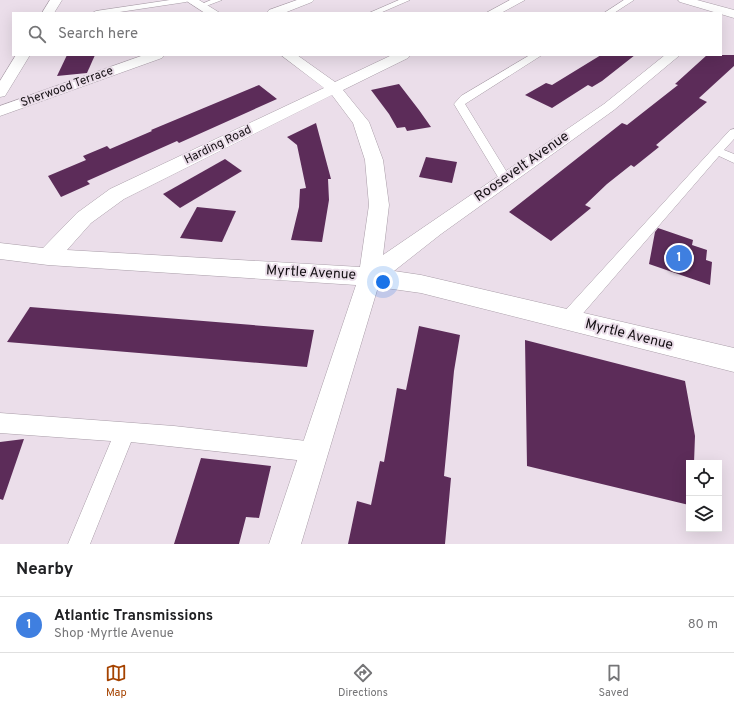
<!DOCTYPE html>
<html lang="en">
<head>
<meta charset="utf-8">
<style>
	body { margin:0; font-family:Overpass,sans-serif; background:#f6f6f6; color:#202124 }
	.controls { position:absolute; right:12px; bottom:12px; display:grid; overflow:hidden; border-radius:0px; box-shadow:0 4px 16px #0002 }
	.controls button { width:36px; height:36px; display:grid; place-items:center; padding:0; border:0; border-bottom:1px solid #e0e0e0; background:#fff; color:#202124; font:20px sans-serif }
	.you { position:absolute; left:383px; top:282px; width:14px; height:14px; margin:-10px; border:3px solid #fff; border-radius:50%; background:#1a73e8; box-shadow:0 0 0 6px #1a73e833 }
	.badge { display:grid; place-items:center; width:26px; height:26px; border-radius:50%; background:#a54300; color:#fff; font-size:13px; font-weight:700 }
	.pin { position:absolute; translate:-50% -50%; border:2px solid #fff; box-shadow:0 1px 4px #0006 }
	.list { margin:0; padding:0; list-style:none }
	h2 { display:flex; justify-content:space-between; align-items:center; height:52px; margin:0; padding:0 16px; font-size:17px }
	h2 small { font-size:13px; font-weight:400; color:#757577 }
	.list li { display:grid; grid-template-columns:26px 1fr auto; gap:12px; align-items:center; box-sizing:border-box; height:56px; padding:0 16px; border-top:1px solid #e0e0e0 }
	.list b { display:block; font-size:15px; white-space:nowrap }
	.list p { margin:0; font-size:13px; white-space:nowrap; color:#757577 }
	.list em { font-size:13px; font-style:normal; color:#757577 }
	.icon { flex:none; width:22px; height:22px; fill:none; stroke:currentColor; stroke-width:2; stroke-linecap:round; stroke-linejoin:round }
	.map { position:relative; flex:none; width:734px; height:544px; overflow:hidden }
	.search { position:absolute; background:#fff; box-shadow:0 4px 16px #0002; left:12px; right:12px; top:12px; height:44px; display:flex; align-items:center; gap:10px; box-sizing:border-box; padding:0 14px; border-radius:0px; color:#757577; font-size:15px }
	.sheet { height:108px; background:#fff }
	nav { display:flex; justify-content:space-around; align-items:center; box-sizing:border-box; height:56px; border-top:1px solid #e0e0e0; background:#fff; font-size:11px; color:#757577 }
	nav a { display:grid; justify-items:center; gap:2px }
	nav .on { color:#a54300 }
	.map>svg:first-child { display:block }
</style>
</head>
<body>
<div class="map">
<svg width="734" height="544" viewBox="0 0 734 544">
	<rect width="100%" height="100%" fill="#ebdeea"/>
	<g fill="#5c2c59">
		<polygon points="67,55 95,55 87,73 57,76"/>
		<polygon points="601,55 635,55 602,81 592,87 588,85 552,108 525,95 546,83 552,85"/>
		<polygon points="707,55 734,55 734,66 699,98 707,102 656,145 659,147 634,167 631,165 607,184 585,205 591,208 551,241 509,212 622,123 627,125 678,85 675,84"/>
		<polygon points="399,84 419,110 431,127 407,131 405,127 397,128 389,114 371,90"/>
		<polygon points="259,85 277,99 179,143 177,141 87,181 90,184 61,197 48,176 86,160 83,156 107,146 110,149 152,131 151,130"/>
		<polygon points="316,123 331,179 328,179 329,200 322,242 291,240 299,207 300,189 306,188 297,145 287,137"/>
		<polygon points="426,157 457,162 452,183 419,177"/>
		<polygon points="225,159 242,171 180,208 163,194"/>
		<polygon points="197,207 236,211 222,242 180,238"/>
		<polygon points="658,228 693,240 692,245 707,250 706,260 712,262 710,285 649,264 655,232"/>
		<polygon points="30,307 314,330 307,367 7,342"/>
		<polygon points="419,326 460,335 454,371 444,476 451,478 445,544 348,544 357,501 371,505 380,461 384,462 397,388 406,390"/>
		<polygon points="525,340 685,381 695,436 694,463 689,463 689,505 527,466"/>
		<polygon points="24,439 3,500 0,499 0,442"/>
		<polygon points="201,458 271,466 259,518 246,517 239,544 174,544"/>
	</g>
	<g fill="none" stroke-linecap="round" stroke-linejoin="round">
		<g stroke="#a99da8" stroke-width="1">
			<g id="service">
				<polygon points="170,0 190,0 186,2 113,13 92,13 96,11"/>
				<polygon points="211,0 222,0 201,8 197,6"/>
				<polygon points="399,0 410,0 380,13 369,13"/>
				<polygon points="624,0 634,0 614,13 604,13"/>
				<polygon points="530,55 542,55 465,104 511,179 509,182 501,182 454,104 461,96"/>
				<polygon points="734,129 734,139 724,150 734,154 734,163 719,156 573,325 567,327 561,325 559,320 561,315 730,130"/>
				<polygon points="0,413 174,426 315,442 322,445 325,452 322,459 315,462 131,442 90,544 68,544 111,441 0,433"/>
			</g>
		</g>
		<g stroke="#a99da8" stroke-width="1">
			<g id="minor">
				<polygon points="50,0 62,0 54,13 42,13"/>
				<polygon points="185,0 199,0 220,13 205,13"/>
				<polygon points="297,0 314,0 312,2 284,13 267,13 269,10"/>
				<polygon points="510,0 525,0 501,13 486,13"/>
				<polygon points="16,55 30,55 5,96 0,97 0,81"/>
				<polygon points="144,55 164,55 162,58 0,116 0,106"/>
				<path d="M 281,55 L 297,55 L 335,82 L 392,55 L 410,55 L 408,58 L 343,90 L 369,122 L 383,160 L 389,205 L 383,255 L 604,104 L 665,55 L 680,55 L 614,110 L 441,234 L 394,271 L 421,275 L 734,348 L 734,372 L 421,293 L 378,287 L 301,544 L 269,544 L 356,285 L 48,265 L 0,259 L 0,243 L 43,248 L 77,213 L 110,189 L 324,88 ZM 332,95 L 353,123 L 365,160 L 369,205 L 360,267 L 67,250 L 91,223 L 124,199 Z"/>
			</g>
		</g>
		<g stroke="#a99da8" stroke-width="1">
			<polygon id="tertiary" points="678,0 697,0 734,10 734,18 680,2"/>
		</g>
		<use href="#service" fill="#fff" fill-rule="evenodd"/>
		<use href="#minor" fill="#fff" fill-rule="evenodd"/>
		<use href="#tertiary" fill="#fff" fill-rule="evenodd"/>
	</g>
	<g text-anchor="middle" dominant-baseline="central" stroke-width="4" stroke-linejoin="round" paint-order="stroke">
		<g font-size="12" fill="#151014" stroke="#ebdeea">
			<text transform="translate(67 87) rotate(-20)">Sherwood Terrace</text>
			<text transform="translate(218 145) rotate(-26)">Harding Road</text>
		</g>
		<g font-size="14" fill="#151014" stroke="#ebdeea">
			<text transform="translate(522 167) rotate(-35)">Roosevelt Avenue</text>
			<text transform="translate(311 273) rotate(3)">Myrtle Avenue</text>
			<text transform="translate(629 335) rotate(14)">Myrtle Avenue</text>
		</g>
	</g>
</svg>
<div class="controls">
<button><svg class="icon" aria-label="locate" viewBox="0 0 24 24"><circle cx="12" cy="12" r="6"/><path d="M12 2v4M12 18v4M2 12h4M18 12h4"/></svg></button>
<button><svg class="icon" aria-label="layers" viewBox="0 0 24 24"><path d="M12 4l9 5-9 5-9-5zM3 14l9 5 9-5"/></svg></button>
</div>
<div class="you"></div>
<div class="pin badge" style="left:679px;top:258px;background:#3f7fe0">1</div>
<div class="search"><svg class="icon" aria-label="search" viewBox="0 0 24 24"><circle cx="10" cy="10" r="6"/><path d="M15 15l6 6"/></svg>Search here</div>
</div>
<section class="sheet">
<h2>Nearby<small></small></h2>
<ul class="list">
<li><span class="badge" style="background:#3f7fe0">1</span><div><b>Atlantic Transmissions</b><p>Shop · Myrtle Avenue</p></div><em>80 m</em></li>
</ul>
</section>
<nav>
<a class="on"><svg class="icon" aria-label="map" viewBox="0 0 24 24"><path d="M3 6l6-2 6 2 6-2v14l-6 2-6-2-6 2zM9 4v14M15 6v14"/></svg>Map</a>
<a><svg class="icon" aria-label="directions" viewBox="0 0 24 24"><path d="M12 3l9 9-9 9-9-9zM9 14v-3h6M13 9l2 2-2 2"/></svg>Directions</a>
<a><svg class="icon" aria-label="saved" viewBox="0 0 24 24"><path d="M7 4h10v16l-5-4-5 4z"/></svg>Saved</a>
</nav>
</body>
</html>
